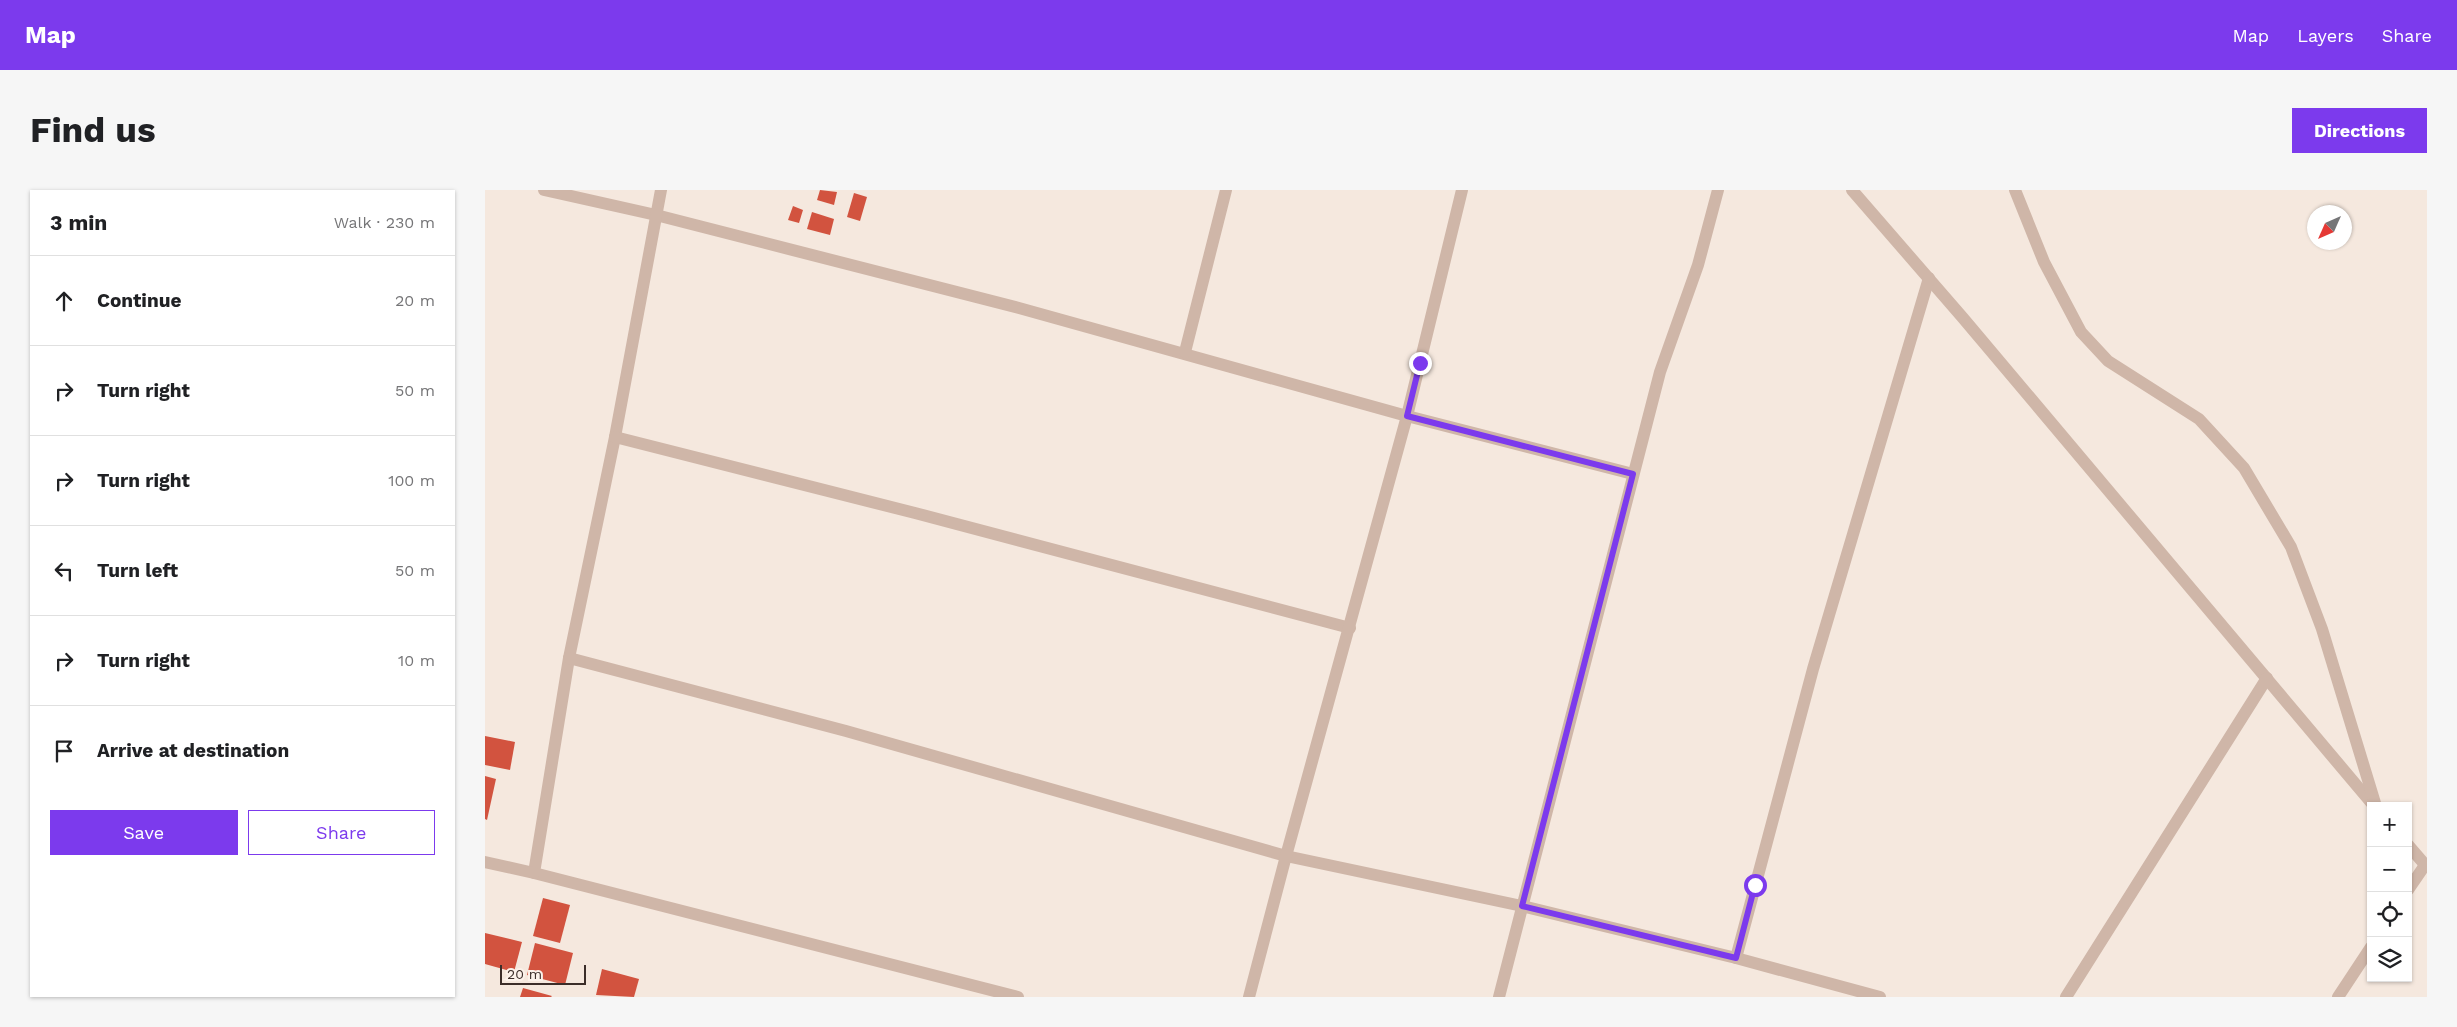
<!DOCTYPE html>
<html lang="en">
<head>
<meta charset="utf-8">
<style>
	body { margin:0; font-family:"Work Sans",sans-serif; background:#f6f6f6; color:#202124 }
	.controls { position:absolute; right:15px; bottom:15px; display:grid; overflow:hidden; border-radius:0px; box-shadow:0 1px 4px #0004 }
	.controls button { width:45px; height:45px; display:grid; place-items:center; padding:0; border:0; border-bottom:1px solid #e0e0e0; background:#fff; color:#202124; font:25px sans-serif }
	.compass { position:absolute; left:1822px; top:15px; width:45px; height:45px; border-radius:50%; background:#fff; box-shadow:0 1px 4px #0004; rotate:225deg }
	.scale { position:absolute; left:15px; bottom:12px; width:86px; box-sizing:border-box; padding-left:5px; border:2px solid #3b2d29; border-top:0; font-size:14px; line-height:18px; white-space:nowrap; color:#3b2d29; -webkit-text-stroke:4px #fcf2eb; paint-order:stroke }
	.stop { position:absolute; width:15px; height:15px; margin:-11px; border:4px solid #7c3aed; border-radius:50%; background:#fff }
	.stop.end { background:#7c3aed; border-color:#fff; box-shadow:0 1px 5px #0008 }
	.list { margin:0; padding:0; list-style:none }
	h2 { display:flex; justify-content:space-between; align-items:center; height:65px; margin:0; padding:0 20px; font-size:21px }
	h2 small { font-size:16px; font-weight:400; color:#757577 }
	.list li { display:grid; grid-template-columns:32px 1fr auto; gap:15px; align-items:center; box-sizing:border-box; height:90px; padding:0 20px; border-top:1px solid #e0e0e0 }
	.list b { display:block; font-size:19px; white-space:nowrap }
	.list em { font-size:16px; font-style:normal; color:#757577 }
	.actions { display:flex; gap:10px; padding:15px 20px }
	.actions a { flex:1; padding:11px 0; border:1px solid #7c3aed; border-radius:0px; text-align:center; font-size:18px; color:#7c3aed }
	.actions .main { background:#7c3aed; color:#fff }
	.icon { flex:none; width:28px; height:28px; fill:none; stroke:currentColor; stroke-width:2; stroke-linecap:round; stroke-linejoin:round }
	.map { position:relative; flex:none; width:1942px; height:807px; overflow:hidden; border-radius:0px }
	header { display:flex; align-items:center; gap:30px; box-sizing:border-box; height:70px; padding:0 25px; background:#7c3aed; color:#fff }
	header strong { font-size:24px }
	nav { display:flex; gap:28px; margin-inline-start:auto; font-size:18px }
	.intro { display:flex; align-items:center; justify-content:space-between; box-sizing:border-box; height:120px; padding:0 30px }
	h1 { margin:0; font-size:35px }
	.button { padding:12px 22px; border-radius:0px; background:#7c3aed; color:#fff; font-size:18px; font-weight:700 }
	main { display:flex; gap:30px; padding:0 30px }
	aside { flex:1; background:#fff; border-radius:0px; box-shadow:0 1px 4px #0004 }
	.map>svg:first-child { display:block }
</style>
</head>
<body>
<header>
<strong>Map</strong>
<nav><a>Map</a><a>Layers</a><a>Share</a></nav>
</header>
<div class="intro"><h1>Find us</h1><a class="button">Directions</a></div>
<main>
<aside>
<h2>3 min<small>Walk · 230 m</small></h2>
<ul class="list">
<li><svg class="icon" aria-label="ahead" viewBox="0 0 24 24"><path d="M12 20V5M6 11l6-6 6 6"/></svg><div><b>Continue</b></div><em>20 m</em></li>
<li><svg class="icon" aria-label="right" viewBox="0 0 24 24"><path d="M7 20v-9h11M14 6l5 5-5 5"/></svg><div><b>Turn right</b></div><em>50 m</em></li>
<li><svg class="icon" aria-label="right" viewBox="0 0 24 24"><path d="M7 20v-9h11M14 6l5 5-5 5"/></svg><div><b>Turn right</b></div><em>100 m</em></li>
<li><svg class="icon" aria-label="left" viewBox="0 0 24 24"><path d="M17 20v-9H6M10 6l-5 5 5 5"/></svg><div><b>Turn left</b></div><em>50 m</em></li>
<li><svg class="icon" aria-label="right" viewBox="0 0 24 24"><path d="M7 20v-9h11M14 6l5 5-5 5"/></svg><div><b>Turn right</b></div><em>10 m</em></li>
<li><svg class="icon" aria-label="arrive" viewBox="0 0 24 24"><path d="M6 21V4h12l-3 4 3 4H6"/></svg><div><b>Arrive at destination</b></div></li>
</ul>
<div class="actions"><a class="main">Save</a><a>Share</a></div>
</aside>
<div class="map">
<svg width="1942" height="807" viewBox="0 0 1942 807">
	<rect width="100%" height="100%" fill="#f5e8de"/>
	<g fill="#d2533f">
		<polygon points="335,0 352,2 349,15 332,10"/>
		<polygon points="369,3 382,7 375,31 362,27"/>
		<polygon points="308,16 318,20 314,33 303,30"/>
		<polygon points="327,22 349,29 345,45 322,39"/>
		<polygon points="0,546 30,552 25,580 0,575"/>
		<polygon points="0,586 11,589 2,630 0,629"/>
		<polygon points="58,708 85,715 75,753 48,746"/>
		<polygon points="0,743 37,752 29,782 0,774"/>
		<polygon points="50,753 88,763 80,795 42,785"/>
		<polygon points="117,779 154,789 149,807 111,805"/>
		<polygon points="38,798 67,806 66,807 35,807"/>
	</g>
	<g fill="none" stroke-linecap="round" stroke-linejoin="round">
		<g stroke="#cfb6a8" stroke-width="12">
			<polyline points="59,0 171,25 534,118 922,226 1148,284"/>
			<polyline points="176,0 130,247 84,468 49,683 533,807"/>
			<polyline points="1367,0 1478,128 1889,616"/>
			<polyline points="1530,0 1559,72 1596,142 1623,171 1714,229 1759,278 1806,357 1837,439 1890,613"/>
			<polyline points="700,162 741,0"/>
			<polyline points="130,247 430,323 865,438"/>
			<polyline points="84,468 361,541 801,666 1037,716 1251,768 1395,807"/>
			<polyline points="1923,655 1942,677"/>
			<polyline points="0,672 49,683"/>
			<polyline points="1923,700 1940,675"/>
			<polyline points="1251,768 1328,479 1444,88"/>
			<polyline points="764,807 801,666 922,226 977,0"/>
			<polyline points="1014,807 1175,182 1213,75 1233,0"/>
			<polyline points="1581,807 1782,488"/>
			<polyline points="1853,807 1886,757"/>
		</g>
	</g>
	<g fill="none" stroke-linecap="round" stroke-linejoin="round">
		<polyline stroke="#7c3aed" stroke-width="6" points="935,173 922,226 1148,284 1037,716 1251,768 1270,695"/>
	</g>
</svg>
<div class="controls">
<button>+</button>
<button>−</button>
<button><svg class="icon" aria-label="locate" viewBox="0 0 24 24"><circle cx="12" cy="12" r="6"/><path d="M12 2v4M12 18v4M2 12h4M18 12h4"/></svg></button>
<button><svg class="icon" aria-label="layers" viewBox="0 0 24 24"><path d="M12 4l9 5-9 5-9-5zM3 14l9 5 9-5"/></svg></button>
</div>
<svg class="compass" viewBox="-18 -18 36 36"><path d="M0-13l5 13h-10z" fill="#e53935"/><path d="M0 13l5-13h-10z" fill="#757577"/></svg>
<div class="scale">20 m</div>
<div class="stop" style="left:1270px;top:695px"></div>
<div class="stop end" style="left:935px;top:173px"></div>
</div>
</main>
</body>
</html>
